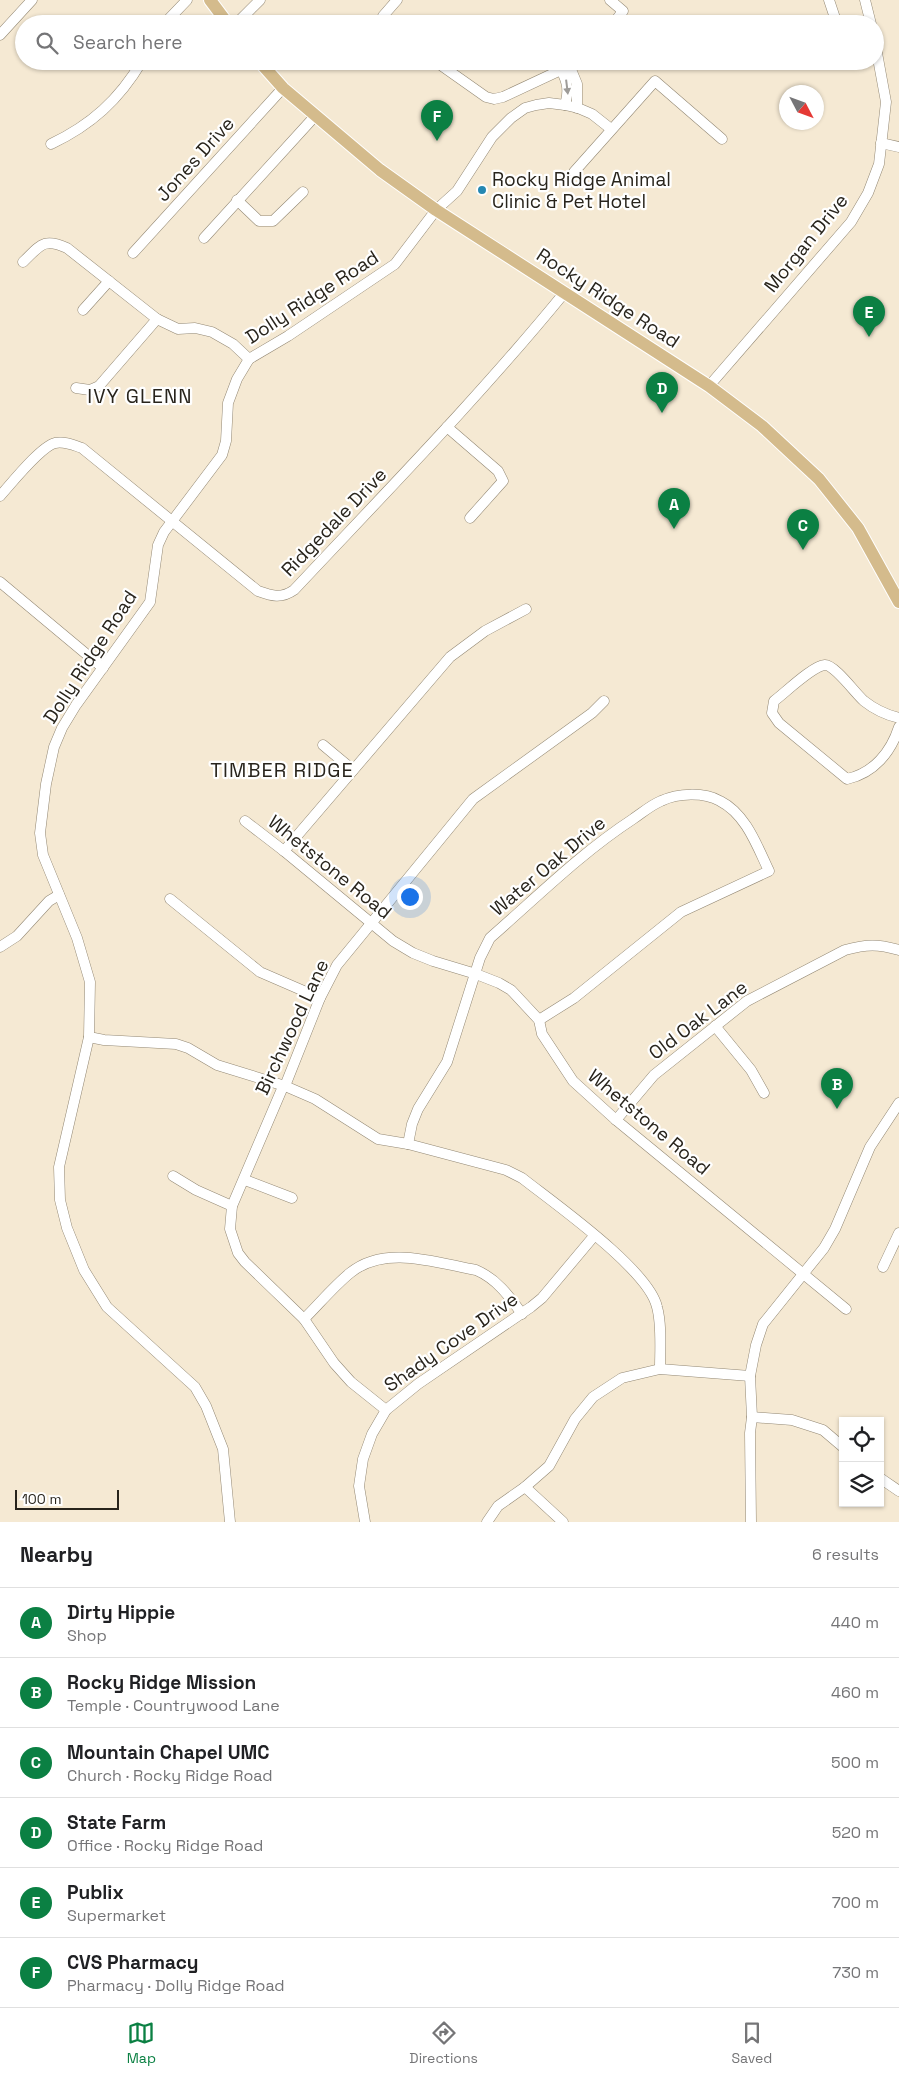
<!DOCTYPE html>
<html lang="en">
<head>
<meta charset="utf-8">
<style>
	body { margin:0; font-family:"Space Grotesk",sans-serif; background:#f6f6f6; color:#202124 }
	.controls { position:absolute; right:15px; bottom:15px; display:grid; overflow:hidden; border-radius:0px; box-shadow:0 1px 4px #0004 }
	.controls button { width:45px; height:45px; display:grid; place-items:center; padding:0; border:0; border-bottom:1px solid #e0e0e0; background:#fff; color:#202124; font:25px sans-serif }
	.compass { position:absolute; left:779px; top:85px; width:45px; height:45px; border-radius:50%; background:#fff; box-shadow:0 1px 4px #0004; rotate:131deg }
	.scale { position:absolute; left:15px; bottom:12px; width:104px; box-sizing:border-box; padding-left:5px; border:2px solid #28241c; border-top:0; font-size:14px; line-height:18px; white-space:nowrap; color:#28241c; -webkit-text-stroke:4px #fff; paint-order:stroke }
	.you { position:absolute; left:409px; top:896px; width:18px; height:18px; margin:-12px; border:4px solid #fff; border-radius:50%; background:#1a73e8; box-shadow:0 0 0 8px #1a73e833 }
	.badge { display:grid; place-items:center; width:32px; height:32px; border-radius:50%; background:#0b8043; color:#fff; font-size:16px; font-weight:700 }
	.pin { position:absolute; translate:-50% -41px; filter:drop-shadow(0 1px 2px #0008) }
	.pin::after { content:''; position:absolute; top:26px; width:18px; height:15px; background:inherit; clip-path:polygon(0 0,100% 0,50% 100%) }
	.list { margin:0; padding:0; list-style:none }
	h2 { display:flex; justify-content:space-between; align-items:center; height:65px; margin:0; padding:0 20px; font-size:21px }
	h2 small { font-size:16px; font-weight:400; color:#757577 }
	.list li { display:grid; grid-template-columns:32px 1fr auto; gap:15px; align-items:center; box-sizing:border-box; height:70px; padding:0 20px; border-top:1px solid #e0e0e0 }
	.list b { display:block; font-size:19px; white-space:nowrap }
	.list p { margin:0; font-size:16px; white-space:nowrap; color:#757577 }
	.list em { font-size:16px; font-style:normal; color:#757577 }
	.icon { flex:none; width:28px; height:28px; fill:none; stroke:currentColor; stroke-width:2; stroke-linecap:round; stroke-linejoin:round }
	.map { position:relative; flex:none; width:899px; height:1522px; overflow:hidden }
	.search { position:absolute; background:#fff; box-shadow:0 1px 4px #0004; left:15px; right:15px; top:15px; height:55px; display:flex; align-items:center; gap:12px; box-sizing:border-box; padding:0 18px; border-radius:28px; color:#757577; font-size:19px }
	.sheet { height:485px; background:#fff }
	nav { display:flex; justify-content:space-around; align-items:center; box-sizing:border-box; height:70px; border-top:1px solid #e0e0e0; background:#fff; font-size:14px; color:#757577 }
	nav a { display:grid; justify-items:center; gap:2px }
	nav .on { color:#0b8043 }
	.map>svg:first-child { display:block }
</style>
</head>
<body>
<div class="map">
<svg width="899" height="1522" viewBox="0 0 899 1522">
	<rect width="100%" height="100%" fill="#f5e9d3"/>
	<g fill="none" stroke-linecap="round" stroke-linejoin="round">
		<g stroke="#938874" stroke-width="11">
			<g id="minor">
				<polyline points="610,0 623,11 613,24"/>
				<polyline points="829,0 837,24"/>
				<polyline points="865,0 871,24"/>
				<polyline points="164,24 187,0"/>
				<polyline points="236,24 260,0"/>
				<polyline points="392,24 383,16 397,0"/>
				<polyline points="0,35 32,0"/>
				<polyline points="435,61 486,97 494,99 503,97 580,61"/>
				<polyline points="570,67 577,84 577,108"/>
				<path d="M 561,70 C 568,83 569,91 565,105"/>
				<polyline points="881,143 899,147"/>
				<path d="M 51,144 C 91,125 119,100 142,61"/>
				<polyline points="574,172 655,81 722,139"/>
				<polyline points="237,200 259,221 273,221 303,192"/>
				<polyline points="204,238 316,115"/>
				<polyline points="133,253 283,88"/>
				<path d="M 23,262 C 40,246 43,237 67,248 L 157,319 L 178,329 L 195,328 L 212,332 L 233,344 L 249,359"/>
				<polyline points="83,310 109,281"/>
				<polyline points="709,386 851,222 868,193 879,164 886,102 875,42"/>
				<polyline points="76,388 90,390 99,386 157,319"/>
				<polyline points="447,427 498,471 503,481 470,518"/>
				<path d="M 0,496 C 11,484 40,447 55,443 C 65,441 73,445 82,448 L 258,591 C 272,596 281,599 294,590 C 386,492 480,396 565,292"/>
				<polyline points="0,582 103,668"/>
				<path d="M 899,718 C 887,715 874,709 864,701 C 855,693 835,665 825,665 C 812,666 785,693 774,701 L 772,713 L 779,723 L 847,779 C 874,773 891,752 899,727"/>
				<polyline points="323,745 353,770"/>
				<polyline points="245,821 284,851 393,941 413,953 433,961 476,974 499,983 511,990 539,1020 542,1034 573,1081 616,1120 846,1309"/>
				<polyline points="284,851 450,657 485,631 526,609"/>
				<polyline points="170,899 260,972 320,998"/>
				<polyline points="0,947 17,936 49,901 59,895"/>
				<polyline points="715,1026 751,1070 764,1093"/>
				<path d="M 89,1037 L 104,1040 L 176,1044 L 188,1048 L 217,1065 L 285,1086 L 315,1099 L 378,1139 L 408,1144 L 506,1170 L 522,1178 C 555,1204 649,1270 657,1307 C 662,1325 660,1350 660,1369"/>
				<path d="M 616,1120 L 654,1075 L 747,1001 L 845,950 C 867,944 878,944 899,950"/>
				<path d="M 408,1144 L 412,1124 L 418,1109 L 447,1062 L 480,958 L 490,938 C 537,897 581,853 633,819 C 642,813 651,805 661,801 C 678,793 704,792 720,801 C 746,814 757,846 769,871 L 681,912 L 574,998 L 539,1020"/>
				<polyline points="173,1176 196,1190 232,1206"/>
				<polyline points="245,1180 292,1198"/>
				<polyline points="883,1267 899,1233"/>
				<path d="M 304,1319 C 319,1304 334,1286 350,1273 C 385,1244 437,1263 476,1270 C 497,1279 509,1296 522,1314"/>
				<polyline points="386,1410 351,1382 334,1363 304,1319 245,1262 238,1253 230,1229 232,1206 282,1089 285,1086 320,998 337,965 473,799 592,713 604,701"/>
				<polyline points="752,1417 792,1420 823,1430 843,1447"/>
				<polyline points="880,1478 899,1491"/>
				<polyline points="525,1487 563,1522"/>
				<polyline points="230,1522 223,1449 206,1406 195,1387 107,1307 84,1270 67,1228 60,1200 59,1167 89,1037 90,982 77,938 43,855 40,833 46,784 54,747 62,728 76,705 150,602 158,545 164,532 222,455 226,441 228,403 237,379 249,359 288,336 395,264 436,210 457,191 492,137 511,118 525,108 536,105 549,103 565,105 578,108 592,114 611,129"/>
				<polyline points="365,1522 359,1486 363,1459 372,1434 386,1410 418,1384 531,1307 542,1298 594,1236"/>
				<polyline points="487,1522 498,1506 525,1487 549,1466 575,1419 593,1397 622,1378 660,1369 750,1376"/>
				<polyline points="751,1522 750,1433 752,1417 750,1376 756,1345 763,1324 824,1248 835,1229 870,1147 899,1103"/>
			</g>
		</g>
		<g stroke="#fff" stroke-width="14">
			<g id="major">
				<polyline points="210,0 228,24"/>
				<polyline points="259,61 283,88 380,170 436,210 709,386 762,426 819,479 858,528 899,602"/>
			</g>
		</g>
		<use href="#minor" stroke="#fff" stroke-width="10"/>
		<use href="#major" stroke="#d4bb8c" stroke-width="12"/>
	</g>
	<defs><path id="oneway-solid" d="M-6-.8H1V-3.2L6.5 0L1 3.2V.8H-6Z" transform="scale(1.25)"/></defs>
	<use fill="#9e9c99" href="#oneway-solid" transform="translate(567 87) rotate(83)"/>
	<circle fill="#2588b2" stroke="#fff" stroke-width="2" cx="482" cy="190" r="5"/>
	<g text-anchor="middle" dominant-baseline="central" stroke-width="4.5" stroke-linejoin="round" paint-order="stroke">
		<g font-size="19" fill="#28241c" stroke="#fff">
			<text transform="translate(195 159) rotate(-48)">Jones Drive</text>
			<text transform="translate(806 243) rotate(-51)">Morgan Drive</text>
			<text transform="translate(312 297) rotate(-33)">Dolly Ridge Road</text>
			<text transform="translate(608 298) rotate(33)">Rocky Ridge Road</text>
			<text transform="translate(334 522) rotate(-46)">Ridgedale Drive</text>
			<text transform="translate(90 657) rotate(-57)">Dolly Ridge Road</text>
			<text transform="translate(548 866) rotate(-40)">Water Oak Drive</text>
			<text transform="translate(330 867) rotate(39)">Whetstone Road</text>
			<text transform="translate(698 1020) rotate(-37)">Old Oak Lane</text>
			<text transform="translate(292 1027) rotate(-65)">Birchwood Lane</text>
			<text transform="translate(649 1122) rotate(40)">Whetstone Road</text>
			<text transform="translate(451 1342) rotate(-35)">Shady Cove Drive</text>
		</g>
		<g font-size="19" fill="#28241c" stroke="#fff" text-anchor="start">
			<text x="492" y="179">Rocky Ridge Animal<tspan x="492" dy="22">Clinic &amp; Pet Hotel</tspan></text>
		</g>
		<g font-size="20" letter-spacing="1" fill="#28241c" stroke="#fff">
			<text x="140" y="396">IVY GLENN</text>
			<text x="282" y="770">TIMBER RIDGE</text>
		</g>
	</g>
</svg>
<div class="controls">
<button><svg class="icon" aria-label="locate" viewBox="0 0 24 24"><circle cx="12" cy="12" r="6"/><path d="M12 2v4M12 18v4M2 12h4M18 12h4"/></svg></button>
<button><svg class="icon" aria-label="layers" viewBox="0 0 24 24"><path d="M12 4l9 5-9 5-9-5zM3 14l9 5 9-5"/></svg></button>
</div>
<svg class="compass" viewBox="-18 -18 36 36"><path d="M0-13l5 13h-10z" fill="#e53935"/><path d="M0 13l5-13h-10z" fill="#757577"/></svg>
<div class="scale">100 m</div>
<div class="you"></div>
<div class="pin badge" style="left:674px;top:529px">A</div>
<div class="pin badge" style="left:837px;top:1109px">B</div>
<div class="pin badge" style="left:803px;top:550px">C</div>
<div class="pin badge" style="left:662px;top:413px">D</div>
<div class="pin badge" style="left:869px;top:337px">E</div>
<div class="pin badge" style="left:437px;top:141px">F</div>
<div class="search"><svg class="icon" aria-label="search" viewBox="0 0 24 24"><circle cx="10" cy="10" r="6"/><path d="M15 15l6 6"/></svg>Search here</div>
</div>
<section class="sheet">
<h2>Nearby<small>6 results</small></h2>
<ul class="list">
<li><span class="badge">A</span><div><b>Dirty Hippie</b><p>Shop</p></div><em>440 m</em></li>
<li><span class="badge">B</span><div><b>Rocky Ridge Mission</b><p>Temple · Countrywood Lane</p></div><em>460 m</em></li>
<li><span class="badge">C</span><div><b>Mountain Chapel UMC</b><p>Church · Rocky Ridge Road</p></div><em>500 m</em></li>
<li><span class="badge">D</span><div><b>State Farm</b><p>Office · Rocky Ridge Road</p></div><em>520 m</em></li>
<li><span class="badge">E</span><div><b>Publix</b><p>Supermarket</p></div><em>700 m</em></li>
<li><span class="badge">F</span><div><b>CVS Pharmacy</b><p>Pharmacy · Dolly Ridge Road</p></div><em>730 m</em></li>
</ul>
</section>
<nav>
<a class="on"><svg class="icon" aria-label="map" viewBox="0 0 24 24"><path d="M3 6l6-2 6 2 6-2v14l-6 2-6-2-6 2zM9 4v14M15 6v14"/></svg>Map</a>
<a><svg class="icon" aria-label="directions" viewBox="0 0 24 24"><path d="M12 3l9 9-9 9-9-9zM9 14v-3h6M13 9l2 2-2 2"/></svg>Directions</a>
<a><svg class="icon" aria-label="saved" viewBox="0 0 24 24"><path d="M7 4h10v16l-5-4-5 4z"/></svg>Saved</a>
</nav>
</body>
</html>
